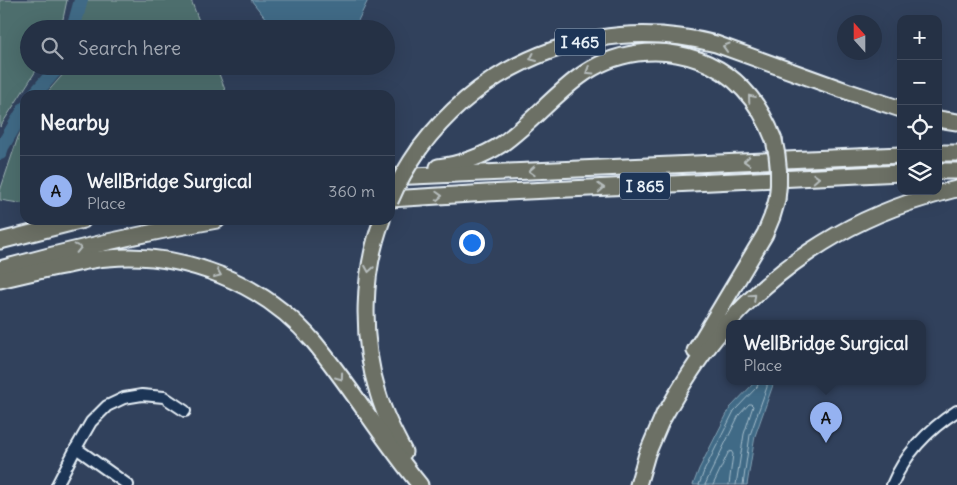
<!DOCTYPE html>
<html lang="en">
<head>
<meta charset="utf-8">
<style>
	body { margin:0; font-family:Delius,sans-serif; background:#2d394c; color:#f1f3f6 }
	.controls { position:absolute; right:15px; top:15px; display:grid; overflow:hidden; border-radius:10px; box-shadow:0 5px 20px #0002 }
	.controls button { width:45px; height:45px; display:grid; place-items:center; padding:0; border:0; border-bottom:1px solid #424c5e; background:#253145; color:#f1f3f6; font:25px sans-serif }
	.compass { position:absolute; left:837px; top:15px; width:45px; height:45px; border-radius:50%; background:#253145; box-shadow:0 5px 20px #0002; rotate:339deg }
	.you { position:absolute; left:471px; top:242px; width:18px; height:18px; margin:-12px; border:4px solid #fff; border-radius:50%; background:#1a73e8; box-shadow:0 0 0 8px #1a73e833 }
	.badge { display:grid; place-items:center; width:32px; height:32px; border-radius:50%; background:#95b2f1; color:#111; font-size:16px; font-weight:700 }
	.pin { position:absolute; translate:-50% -41px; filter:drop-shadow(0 1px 2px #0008) }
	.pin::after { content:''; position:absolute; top:26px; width:18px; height:15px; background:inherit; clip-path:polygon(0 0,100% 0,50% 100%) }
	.popup { position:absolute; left:726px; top:320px; width:200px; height:65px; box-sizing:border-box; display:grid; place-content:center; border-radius:10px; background:#253145; filter:drop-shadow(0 1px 4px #0005); font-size:16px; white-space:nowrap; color:#a3a9b3 }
	.popup b { font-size:19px; color:#f1f3f6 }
	.popup::after { content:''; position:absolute; left:50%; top:100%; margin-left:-10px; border:10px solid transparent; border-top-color:#253145 }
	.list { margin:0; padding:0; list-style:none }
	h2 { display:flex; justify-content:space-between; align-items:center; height:65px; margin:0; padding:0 20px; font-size:21px }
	h2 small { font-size:16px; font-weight:400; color:#a3a9b3 }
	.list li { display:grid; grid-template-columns:32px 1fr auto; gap:15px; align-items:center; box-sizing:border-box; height:70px; padding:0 20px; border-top:1px solid #424c5e }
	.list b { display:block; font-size:19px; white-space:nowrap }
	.list p { margin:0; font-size:16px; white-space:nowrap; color:#a3a9b3 }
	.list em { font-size:16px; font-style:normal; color:#a3a9b3 }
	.icon { flex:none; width:28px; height:28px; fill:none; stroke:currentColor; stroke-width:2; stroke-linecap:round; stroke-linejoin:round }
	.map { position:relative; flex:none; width:957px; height:485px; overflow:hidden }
	.search { position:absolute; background:#253145; box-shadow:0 5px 20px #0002; left:20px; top:20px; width:375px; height:55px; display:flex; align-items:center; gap:12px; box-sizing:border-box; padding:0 18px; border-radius:28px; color:#a3a9b3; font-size:19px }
	.panel { position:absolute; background:#253145; box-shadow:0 5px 20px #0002; left:20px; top:90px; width:375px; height:135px; border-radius:15px }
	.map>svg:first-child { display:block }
</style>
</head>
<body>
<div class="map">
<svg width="957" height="485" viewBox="0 0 957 485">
	<rect width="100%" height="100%" fill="#31415c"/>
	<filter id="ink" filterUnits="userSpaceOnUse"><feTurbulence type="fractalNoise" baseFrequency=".02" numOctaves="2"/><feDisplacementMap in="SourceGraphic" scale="10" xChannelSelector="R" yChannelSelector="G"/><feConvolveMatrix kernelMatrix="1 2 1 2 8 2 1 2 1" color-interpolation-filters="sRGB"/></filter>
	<g filter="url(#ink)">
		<g fill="#4e6e6d" stroke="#9bb0b2">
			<polygon points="0,0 67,0 63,19 58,29 29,29 29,66 39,66 0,127"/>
			<polygon points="87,0 191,0 202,29 78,29"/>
			<polygon points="66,66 216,66 227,95 45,95 65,72"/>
			<polygon points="25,124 25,204 0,200 0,191 18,137"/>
		</g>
		<g fill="#3f6b86" stroke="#83a1b4">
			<polygon points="251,0 368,0 354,29 274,29"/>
			<polygon points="755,382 770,382 773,385 755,436 747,485 693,485 699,469 730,408"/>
		</g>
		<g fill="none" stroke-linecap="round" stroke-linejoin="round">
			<g stroke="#a4bbca" stroke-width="1">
				<polyline points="699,485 704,471 734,411 757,387 759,382"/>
				<polyline points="705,485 710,474 739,415 749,404 751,404 753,406 744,434 736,485"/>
				<polyline points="713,485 728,453 731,451 733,454 729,485"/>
				<polyline points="743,485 750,435 767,387 767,382"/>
			</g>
			<g stroke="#3f6b86" stroke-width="14">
				<polyline points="73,29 81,0"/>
				<polyline points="34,95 59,66"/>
				<polyline points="0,153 2,147 25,108"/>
			</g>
			<g stroke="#e8f1f8" stroke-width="14">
				<g id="minor">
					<polyline points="76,448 128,485"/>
					<polyline points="57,485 76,448 91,422 107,406 124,398 142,395 164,397 185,411"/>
					<path d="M 892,485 C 905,454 929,429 957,411"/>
				</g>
			</g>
			<g stroke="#e8f1f8" stroke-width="19">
				<g id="highway">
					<polyline points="938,119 957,122"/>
					<path d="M 420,148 C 490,55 604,15 716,44 L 849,92 L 901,109"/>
					<polyline points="938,153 957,153"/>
					<path d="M 438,167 C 461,164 482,157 502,144 C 530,124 552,97 579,77 C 614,51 659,45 699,60 C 737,74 760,103 774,140"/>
					<polyline points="938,171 957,171"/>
					<polyline points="390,177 901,155"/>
					<polyline points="390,199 487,193 901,173"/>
					<path d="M 382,220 C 362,274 361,338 378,393 C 384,414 394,433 404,452"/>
					<polyline points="0,241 83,220"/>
					<path d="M 0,269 C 72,249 144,233 217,220"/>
					<path d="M 0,280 C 21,275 42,270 63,266 C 78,263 93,259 108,258 C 184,251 264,283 314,342 C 352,388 382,439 420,485"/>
					<polyline points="695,351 765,234 772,217 777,200"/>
					<path d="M 662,420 C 678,391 695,363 716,337 C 770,271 842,222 924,198 C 935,195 946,191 957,189"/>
					<polyline points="638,485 647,454 665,412"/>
				</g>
			</g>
			<use href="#minor" stroke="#1d3557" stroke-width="10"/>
			<use href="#highway" stroke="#6c7065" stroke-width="15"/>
			<g stroke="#e8f1f8" stroke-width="19" stroke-linecap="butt">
				<g id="highway-bridge">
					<path d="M 774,140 C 779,160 780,180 777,200"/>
					<path d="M 390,201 C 398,182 408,165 420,148"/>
				</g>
			</g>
			<use href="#highway-bridge" stroke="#6c7065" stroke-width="15"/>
		</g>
		<defs><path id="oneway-chevron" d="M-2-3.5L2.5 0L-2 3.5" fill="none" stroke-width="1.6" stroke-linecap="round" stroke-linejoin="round" transform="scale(1.25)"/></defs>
		<g stroke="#b6bdbd">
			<use href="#oneway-chevron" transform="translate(726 47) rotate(-163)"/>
			<use href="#oneway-chevron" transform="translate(533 58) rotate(156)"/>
			<use href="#oneway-chevron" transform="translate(589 71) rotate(148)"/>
			<use href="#oneway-chevron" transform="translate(751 98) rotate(-130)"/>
			<use href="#oneway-chevron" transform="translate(747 161) rotate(177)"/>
			<use href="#oneway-chevron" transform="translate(532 171) rotate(177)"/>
			<use href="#oneway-chevron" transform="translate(816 178) rotate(-3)"/>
			<use href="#oneway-chevron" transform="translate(601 188) rotate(-3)"/>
			<use href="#oneway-chevron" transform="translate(439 196) rotate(-3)"/>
			<use href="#oneway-chevron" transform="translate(78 248) rotate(-13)"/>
			<use href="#oneway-chevron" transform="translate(369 269) rotate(99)"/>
			<use href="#oneway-chevron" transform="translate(218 274) rotate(22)"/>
			<use href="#oneway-chevron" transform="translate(753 297) rotate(-44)"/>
			<use href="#oneway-chevron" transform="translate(340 377) rotate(54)"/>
		</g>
	</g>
	<g text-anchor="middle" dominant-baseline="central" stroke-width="4" stroke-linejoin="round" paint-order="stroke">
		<g fill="#1d3557" stroke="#abb9c8" stroke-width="1">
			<rect x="555" y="28.5" width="50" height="27" rx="4"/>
			<rect x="620" y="172.5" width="50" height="27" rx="4"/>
		</g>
		<g font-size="16" font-weight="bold" fill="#e8f1f8">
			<text x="580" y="42">I 465</text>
			<text x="645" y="186">I 865</text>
		</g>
	</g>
</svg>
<div class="controls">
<button>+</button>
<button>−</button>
<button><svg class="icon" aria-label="locate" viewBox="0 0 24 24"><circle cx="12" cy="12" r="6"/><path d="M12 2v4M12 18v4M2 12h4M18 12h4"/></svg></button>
<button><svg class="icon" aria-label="layers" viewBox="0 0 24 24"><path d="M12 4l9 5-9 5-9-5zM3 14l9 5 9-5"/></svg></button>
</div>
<svg class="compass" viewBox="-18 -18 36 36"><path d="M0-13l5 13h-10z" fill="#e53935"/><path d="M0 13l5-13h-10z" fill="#a3a9b3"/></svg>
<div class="you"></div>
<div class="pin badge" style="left:826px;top:443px">A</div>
<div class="popup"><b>WellBridge Surgical</b>Place</div>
<div class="search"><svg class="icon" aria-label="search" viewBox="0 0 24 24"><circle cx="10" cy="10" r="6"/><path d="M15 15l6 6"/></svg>Search here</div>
<section class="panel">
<h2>Nearby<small></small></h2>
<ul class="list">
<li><span class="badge">A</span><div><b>WellBridge Surgical</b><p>Place</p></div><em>360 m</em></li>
</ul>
</section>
</div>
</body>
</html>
